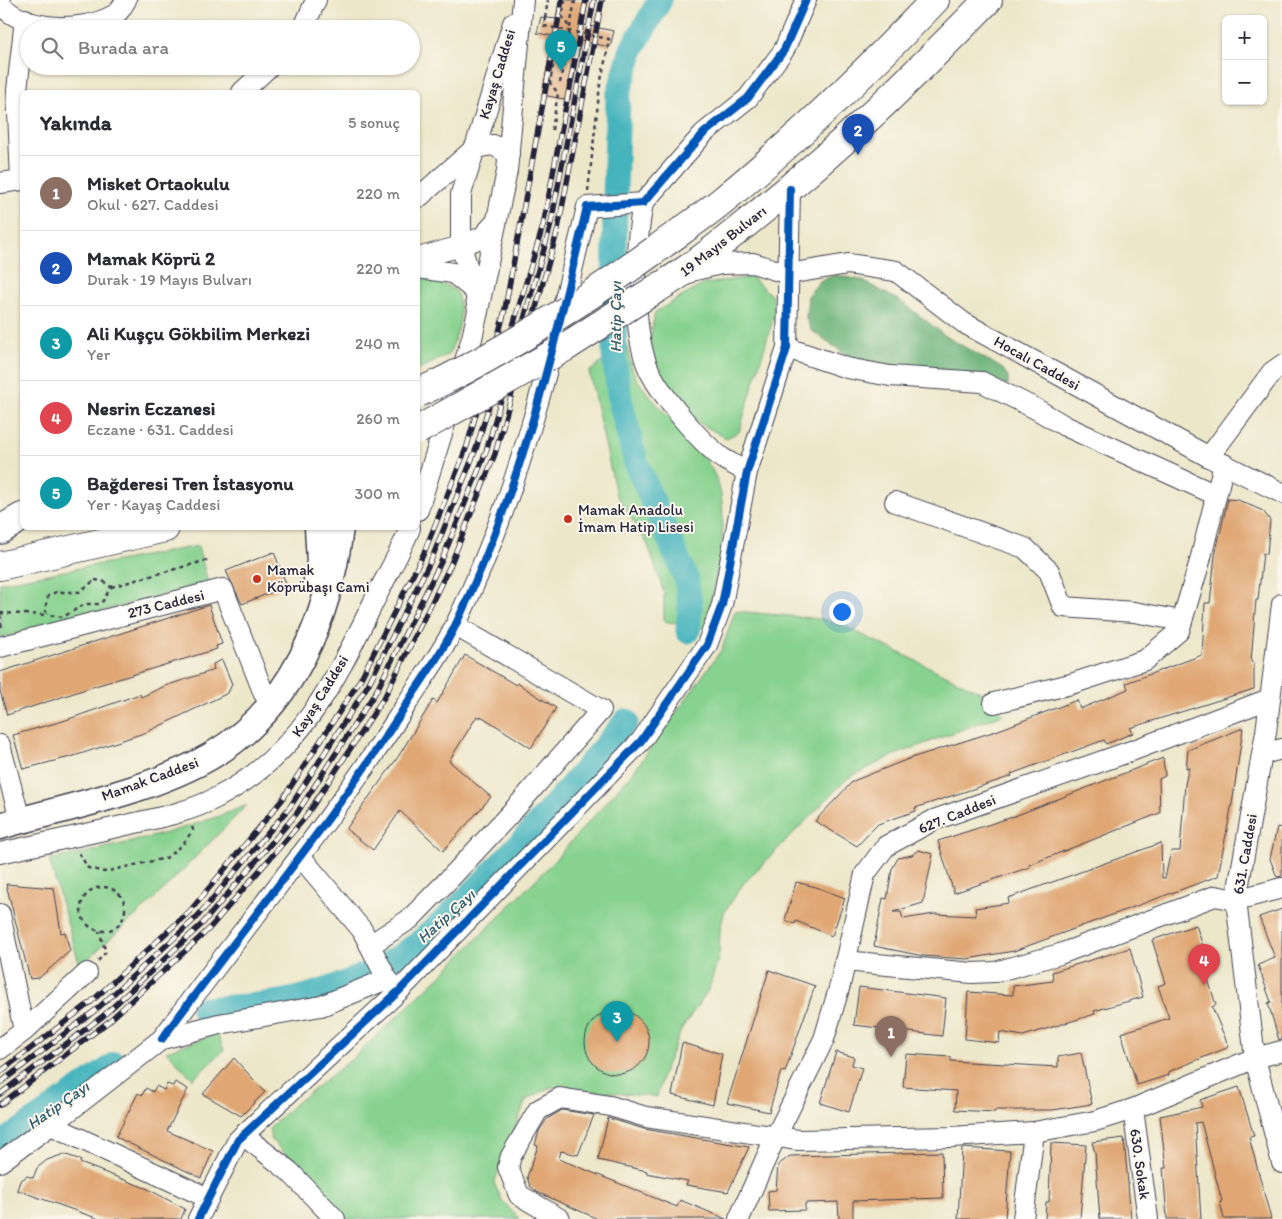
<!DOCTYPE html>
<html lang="tr">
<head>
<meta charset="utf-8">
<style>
	body { margin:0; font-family:Itim,sans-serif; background:#f7f7f7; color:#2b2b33 }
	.controls { position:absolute; right:15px; top:15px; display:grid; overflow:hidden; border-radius:8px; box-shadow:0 1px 4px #0004 }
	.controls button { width:45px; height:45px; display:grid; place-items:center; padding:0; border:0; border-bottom:1px solid #e1e1e2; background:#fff; color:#2b2b33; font:25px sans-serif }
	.you { position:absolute; left:841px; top:611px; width:18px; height:18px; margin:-12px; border:4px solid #fff; border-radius:50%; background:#1a73e8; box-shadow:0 0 0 8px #1a73e833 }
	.badge { display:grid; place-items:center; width:32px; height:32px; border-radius:50%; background:#c8321e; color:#fff; font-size:16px; font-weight:700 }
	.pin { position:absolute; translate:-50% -41px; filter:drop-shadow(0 1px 2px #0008) }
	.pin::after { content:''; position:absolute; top:26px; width:18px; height:15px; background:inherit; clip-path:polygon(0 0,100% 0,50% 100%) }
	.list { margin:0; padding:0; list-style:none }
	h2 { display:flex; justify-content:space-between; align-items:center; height:65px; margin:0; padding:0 20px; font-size:21px }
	h2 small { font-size:16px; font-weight:400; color:#7c7c81 }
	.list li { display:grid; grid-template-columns:32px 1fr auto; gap:15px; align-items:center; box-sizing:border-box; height:75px; padding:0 20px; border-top:1px solid #e1e1e2 }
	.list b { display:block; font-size:19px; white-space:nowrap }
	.list p { margin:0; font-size:16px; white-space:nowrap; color:#7c7c81 }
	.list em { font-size:16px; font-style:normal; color:#7c7c81 }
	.icon { flex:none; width:28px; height:28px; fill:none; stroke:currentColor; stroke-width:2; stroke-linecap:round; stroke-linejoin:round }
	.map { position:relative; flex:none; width:1282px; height:1219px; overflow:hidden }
	.search { position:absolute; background:#fff; box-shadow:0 1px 4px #0004; left:20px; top:20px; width:400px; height:55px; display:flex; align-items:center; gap:12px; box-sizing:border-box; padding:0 18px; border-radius:28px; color:#7c7c81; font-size:19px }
	.panel { position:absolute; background:#fff; box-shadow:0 1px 4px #0004; left:20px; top:90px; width:400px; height:440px; border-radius:8px }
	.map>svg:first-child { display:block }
</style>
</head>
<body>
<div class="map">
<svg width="1282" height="1219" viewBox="0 0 1282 1219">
	<rect width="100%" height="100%" fill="#fbf7ec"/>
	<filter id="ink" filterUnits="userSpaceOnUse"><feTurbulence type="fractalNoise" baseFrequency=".02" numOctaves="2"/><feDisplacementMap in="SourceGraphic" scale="10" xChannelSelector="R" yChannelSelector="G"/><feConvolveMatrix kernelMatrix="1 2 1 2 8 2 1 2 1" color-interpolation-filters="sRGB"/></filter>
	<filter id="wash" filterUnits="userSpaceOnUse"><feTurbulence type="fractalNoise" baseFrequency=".0096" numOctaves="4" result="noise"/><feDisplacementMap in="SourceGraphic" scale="20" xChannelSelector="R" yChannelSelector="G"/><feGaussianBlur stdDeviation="1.12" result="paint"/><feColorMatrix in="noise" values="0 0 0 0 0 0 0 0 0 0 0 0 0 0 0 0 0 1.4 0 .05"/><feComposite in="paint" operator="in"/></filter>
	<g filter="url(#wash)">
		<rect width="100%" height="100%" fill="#ede7ca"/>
		<g fill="#87d28f" stroke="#547a65">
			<polygon points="751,277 772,296 775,313 739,432 726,438 696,421 656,368 650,340 655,312 704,284"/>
			<path d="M 418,278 L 438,281 L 456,291 C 465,315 459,330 449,354 L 418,370 Z"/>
			<path d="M 626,343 C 629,353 630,367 635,376 C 652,403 678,424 697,449 C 704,457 712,468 716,478 C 733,518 714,588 705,629 L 664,621 L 664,593 L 648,545 L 616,494 L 589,372 Z"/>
			<polygon points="198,546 208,583 0,638 0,583"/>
			<polygon points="735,611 822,619 844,626 987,695 1003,714 892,756 848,778 743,884 724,913 720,929 719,955 709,989 682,1028 662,1076 657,1097 551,1087 526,1100 494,1183 503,1202 520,1219 346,1219 271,1139 269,1129 290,1108 352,1059 440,976 552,863 634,771 691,692 722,649"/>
			<path d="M 247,805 L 153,900 L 80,966 L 49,860 C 116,846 183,832 247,805 Z"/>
			<polygon points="217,1034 224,1050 193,1079 166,1051"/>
		</g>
		<polygon fill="#6db47a" stroke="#486b5a" points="835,275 861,280 902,302 947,337 1003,369 1008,377 1008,385 887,368 845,354 811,330 806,318 808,295 820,281"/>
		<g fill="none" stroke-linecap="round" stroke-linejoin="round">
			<g stroke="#44b4bd" stroke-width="25">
				<polyline points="660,0 632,49 618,96 615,197 614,356 620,400 636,463 686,578 690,604 688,631"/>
				<path d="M 203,1009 C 243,1006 284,1005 323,991 C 351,982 380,969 405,953 C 429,936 449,916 470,895 C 526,841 576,780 626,721"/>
				<polyline points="0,1145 116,1064"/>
			</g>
		</g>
		<g id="blocks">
			<g fill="#e0a774">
				<polygon points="559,0 588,0 584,25 614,31 610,47 581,41 570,100 542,95 553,36 537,33 541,17 556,19"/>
				<polygon points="1228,499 1238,500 1263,511 1270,520 1267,554 1263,553 1258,600 1256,600 1251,662 1254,662 1254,689 1130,728 1133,733 1106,744 1104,740 1011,774 1012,776 915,808 916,811 878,824 857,846 815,821 853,781 911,758 996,731 1077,700 1080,709 1128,689 1126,683 1202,655 1205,603 1210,603 1215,555"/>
				<polygon points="274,552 287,586 242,604 226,571"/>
				<polygon points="209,605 222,644 216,646 217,649 92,687 7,715 0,691 0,672"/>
				<polygon points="465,655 516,685 517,683 556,708 531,748 481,716 480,718 477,716 449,761 491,797 443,851 400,811 373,850 346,829 398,757 433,700 437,703"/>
				<polygon points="222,660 232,684 228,693 147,732 74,756 23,769 13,735 63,721 140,694 141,697 165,686 214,670 213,664"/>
				<polygon points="1243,728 1233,798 1218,876 1014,951 967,959 923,956 874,946 883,898 887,899 892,869 898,858 912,855 918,850 933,854 923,903 893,912 901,912 903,919 935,914 976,916 975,908 1009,903 1008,898 1161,843 1162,878 1165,878 1171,851 1180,851 1185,784 1189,767 1186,768 1188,750"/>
				<polygon points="1163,758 1165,776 1159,779 1160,813 1029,865 1030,867 954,893 938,841 1012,817"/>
				<polygon points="1277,827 1282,828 1282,876 1277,877 1270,859"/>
				<polygon points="796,882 816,887 845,898 832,936 796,921 795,924 785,920"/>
				<polygon points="6,884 54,888 61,933 65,932 70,951 39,978 30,979"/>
				<polygon points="1282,909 1282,1039 1279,1040 1268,1003 1271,1002 1258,965 1275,958 1259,917"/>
				<polygon points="1196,925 1207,958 1202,960 1216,1005 1212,1007 1229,1047 1168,1072 1169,1075 1137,1085 1121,1033 1169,1018 1158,986 1166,983 1152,940"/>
				<polygon points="1130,948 1143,997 1094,1011 1095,1014 1023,1036 1000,1032 999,1043 965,1039 968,992 1013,995 1013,986 1053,981 1052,972"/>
				<polygon points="769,970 815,986 785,1072 781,1071 769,1112 727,1103"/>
				<polygon points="859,987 946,998 942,1036 854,1025"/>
				<circle cx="617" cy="1042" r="32"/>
				<polygon points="682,1043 722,1054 713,1105 672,1095"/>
				<polygon points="836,1052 854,1057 852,1065 862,1068 849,1112 820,1103"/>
				<polygon points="1081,1053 1092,1104 1053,1110 995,1110 995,1112 955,1110 956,1091 903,1087 906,1054 951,1057 951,1061 1058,1067 1058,1057"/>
				<polygon points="234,1058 265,1092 241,1116 203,1094"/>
				<polygon points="175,1082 188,1089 167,1131 213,1151 201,1178 116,1137 138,1093 142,1095 146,1088 153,1092 156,1086 164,1090 167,1084 173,1086"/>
				<polygon points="1239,1087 1254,1136 1249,1137 1271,1219 1224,1219 1220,1202 1222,1201 1201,1122 1195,1123 1201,1219 1167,1219 1163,1168 1166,1168 1160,1116 1202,1107 1200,1100"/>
				<polygon points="562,1110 594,1115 578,1155 561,1151 559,1159 677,1207 680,1200 726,1219 598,1219 537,1192 530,1186 527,1177 538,1146 535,1145 539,1131 547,1119"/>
				<polygon points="608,1118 644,1129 749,1147 728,1192 686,1185 688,1181 646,1173 647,1171 598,1160"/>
				<polygon points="1124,1138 1131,1219 1100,1219 1095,1153 1092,1142"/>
				<polygon points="1051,1143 1086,1145 1080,1219 1045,1219 1046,1202 1049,1202"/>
				<polygon points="962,1148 1010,1151 1005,1219 958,1219"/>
				<polygon points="942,1152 943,1198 853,1201 853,1219 839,1219 838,1202 805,1203 805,1210 769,1211 768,1191 776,1190 778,1165 790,1156"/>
				<polygon points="64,1154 81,1160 80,1163 148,1189 185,1209 181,1219 99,1219 17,1190 20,1181 27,1176 33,1178 37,1168 47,1160"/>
			</g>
		</g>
	</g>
	<g filter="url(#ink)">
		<use href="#blocks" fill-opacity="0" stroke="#404050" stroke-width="1"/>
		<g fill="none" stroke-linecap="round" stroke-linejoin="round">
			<g stroke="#404050" stroke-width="22">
				<g id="minor">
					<path d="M 0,4 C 25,32 83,33 114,15 C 119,13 123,5 126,0"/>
					<polyline points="303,29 316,0"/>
					<polyline points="242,92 270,66"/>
					<polyline points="21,180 17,90 25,19"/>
					<polyline points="0,183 22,180"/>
					<polyline points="418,198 475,148 493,145 509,154"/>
					<path d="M 643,203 C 635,247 630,331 650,372 C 663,397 698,440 721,457 C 728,462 738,467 747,472"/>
					<polyline points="418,258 461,246 482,237 496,222"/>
					<polyline points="418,268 453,273 475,291 478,311 472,338 418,510"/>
					<polyline points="691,271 721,264 753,263 788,274 848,264 896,271 964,323 1209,457 1282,493"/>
					<polyline points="475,291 461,246 461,194 513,23"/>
					<polyline points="478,311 507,171 523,0"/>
					<polyline points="787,348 847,368 890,376 982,382 1036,409 1065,426 1216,495"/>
					<polyline points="1209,457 1272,372 1282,365"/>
					<polyline points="895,502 1025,548 1049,571 1063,607 1134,612 1182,621"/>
					<polyline points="1282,604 1266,732 1236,900 1255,1058 1282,1163"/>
					<polyline points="0,647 223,589 264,694"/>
					<polyline points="994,703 1071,684 1145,660 1179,631 1200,561 1224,464"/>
					<polyline points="0,745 17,808"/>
					<polyline points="1262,754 1282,749"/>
					<path d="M 0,853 C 41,844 81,835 122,826 C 153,819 187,813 216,798 C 301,755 337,677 377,595 C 388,573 401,551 410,528"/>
					<polyline points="300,856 362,930 387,979 395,987"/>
					<polyline points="0,914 24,1031"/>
					<polyline points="370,945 410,919 455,873 520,803 601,710 456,626"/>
					<polyline points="845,961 972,973 995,972 1060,954 1215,896 1236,900 1282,888"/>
					<path d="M 162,1039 C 243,928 332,822 406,705 C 422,679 443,652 456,624 C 520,492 554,349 587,207 L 643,203 L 704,133 L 748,98 L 784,50 L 806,0"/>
					<polyline points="0,1049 24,1031 87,973"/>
					<polyline points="1133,1109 1148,1219"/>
					<polyline points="243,1135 289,1171 335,1219"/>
					<polyline points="0,1162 51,1125"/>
					<polyline points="208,1198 51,1125 162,1039 219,1024 321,1006 387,979"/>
					<polyline points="198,1219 238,1140 399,991 641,741 707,645 722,605 747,472 787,348 790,189"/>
					<polyline points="560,1219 519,1195 508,1167 511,1156 538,1110 560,1098 610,1106 646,1117 798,1140 951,1137 1034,1132 1095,1121 1133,1109 1255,1058 1282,1051"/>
					<polyline points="739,1219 775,1138 824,1039 840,985 865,874 886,846 934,820 1134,750 1269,699"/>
					<polyline points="1023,1219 1034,1132"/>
				</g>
			</g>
			<g stroke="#404050" stroke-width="29">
				<g id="major">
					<polyline points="317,579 320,561 318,528"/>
					<path d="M 0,826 C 67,807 151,791 211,756 C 293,708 329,617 340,528"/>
				</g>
			</g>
			<g stroke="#404050" stroke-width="30">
				<g id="highway">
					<path d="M 655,250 C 678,233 701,218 723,200 C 798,139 868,70 935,0"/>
					<path d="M 656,289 C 689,270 718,246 748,222 C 834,154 912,78 988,0"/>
					<polyline points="0,530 22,517"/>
					<polyline points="0,566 165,528"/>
				</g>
			</g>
			<g stroke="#404050" stroke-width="2.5" stroke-dasharray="4 4" stroke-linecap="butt">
				<polyline points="565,0 562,16 569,27"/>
				<polyline points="545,18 548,0"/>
				<polyline points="560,83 575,0"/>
				<polyline points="552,130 558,93 550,83 557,43 569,35"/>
				<polyline points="588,191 600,85 608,47"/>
				<polygon points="95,580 103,581 111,587 101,604 85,604 63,617 48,615 45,610 48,596 56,592 79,592"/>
				<polyline points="111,587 211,559"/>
				<polyline points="0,613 48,615"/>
				<polyline points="0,615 2,629"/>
				<polyline points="79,853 88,868 104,872 166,858 183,844 193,830 192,826"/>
				<circle cx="103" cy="909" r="22"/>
				<polyline points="98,961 106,952 99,931"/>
			</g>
			<use href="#minor" stroke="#fff" stroke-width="20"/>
			<use href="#major" stroke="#fff" stroke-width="26"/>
			<use href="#highway" stroke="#fff" stroke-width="28"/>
			<g stroke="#22223b" stroke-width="5.5">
				<g id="rail">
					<polyline points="0,1072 91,1002 190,911 282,800 360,680 423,555 467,446 504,314 562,0"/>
					<polyline points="0,1083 97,1009 196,918 290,807 368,685 432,558 476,449 543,226 586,0"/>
					<polyline points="0,1094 103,1016 202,924 297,813 377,690 441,562 486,452 550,228 594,0"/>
					<polyline points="0,1105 108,1022 208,930 304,819 385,696 450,566 495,454 558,229 602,0"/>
				</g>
			</g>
			<use href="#rail" stroke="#fbf7ec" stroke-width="4" stroke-dasharray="11" stroke-linecap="butt"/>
			<g stroke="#404050" stroke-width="30" stroke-linecap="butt">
				<g id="highway-bridge">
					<path d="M 418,393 C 502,354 580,304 655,250"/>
					<polyline points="418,430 564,348 656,289"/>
				</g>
			</g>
			<polyline stroke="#404050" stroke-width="2.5" stroke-dasharray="4 4" stroke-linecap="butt" points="545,18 544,26 609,39 608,47"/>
			<use href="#highway-bridge" stroke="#fff" stroke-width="28"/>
			<g stroke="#fbf7ec" stroke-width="11">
				<g id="cycleway">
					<path d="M 162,1039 C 243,928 332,822 406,705 C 422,679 443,652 456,624 C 520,492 554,349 587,207 L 643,203 L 704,133 L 748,98 L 784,50 L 806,0"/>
					<polyline points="198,1219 238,1140 399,991 641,741 707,645 722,605 747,472 787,348 790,189"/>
				</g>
			</g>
			<use href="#cycleway" stroke="#0057b8" stroke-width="8"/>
		</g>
	</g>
	<g fill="#c8321e" stroke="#fbf7ec" stroke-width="2">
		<circle cx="568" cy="519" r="5"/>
		<circle cx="257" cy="579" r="5"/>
	</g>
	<g text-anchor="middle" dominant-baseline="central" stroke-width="4" stroke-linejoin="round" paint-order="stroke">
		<g font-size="15" fill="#22223b" stroke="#fbf7ec">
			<text transform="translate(497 74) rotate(-73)">Kayaş Caddesi</text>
			<text transform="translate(723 241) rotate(-38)">19 Mayıs Bulvarı</text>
			<text transform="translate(1037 363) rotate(29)">Hocalı Caddesi</text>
			<text transform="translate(166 604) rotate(-14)">273 Caddesi</text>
			<text transform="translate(320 696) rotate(-58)">Kayaş Caddesi</text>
			<text transform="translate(150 779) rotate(-20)">Mamak Caddesi</text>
			<text transform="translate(957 814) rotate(-22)">627. Caddesi</text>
			<text transform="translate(1245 854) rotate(-80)">631. Caddesi</text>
			<text transform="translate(1140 1164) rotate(82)">630. Sokak</text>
		</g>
		<g font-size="15" fill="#22223b" stroke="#fbf7ec" text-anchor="start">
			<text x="578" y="510">Mamak Anadolu<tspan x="578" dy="17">İmam Hatip Lisesi</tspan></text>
			<text x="267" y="570">Mamak<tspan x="267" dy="17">Köprübaşı Cami</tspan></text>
		</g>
		<g font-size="16" font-style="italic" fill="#305c6f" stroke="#fbf7ec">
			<text transform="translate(615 317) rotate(-90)">Hatip Çayı</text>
			<text transform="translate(446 916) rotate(-42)">Hatip Çayı</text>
			<text transform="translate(58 1105) rotate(-35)">Hatip Çayı</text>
		</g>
	</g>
</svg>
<div class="controls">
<button>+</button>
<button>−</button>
</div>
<div class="you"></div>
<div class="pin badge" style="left:891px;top:1057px;background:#8d6e63">1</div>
<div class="pin badge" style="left:858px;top:155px;background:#1a4fb4">2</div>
<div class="pin badge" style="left:617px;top:1042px;background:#0f9aa8">3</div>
<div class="pin badge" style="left:1204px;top:985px;background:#e0444e">4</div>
<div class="pin badge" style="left:561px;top:71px;background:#0f9aa8">5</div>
<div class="search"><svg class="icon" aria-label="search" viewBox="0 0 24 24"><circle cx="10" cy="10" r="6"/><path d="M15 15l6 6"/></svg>Burada ara</div>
<section class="panel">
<h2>Yakında<small>5 sonuç</small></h2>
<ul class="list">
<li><span class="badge" style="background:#8d6e63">1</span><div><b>Misket Ortaokulu</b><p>Okul · 627. Caddesi</p></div><em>220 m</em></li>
<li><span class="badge" style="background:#1a4fb4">2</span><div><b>Mamak Köprü 2</b><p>Durak · 19 Mayıs Bulvarı</p></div><em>220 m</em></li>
<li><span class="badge" style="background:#0f9aa8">3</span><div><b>Ali Kuşçu Gökbilim Merkezi</b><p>Yer</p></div><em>240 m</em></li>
<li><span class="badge" style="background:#e0444e">4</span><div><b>Nesrin Eczanesi</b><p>Eczane · 631. Caddesi</p></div><em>260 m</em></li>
<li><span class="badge" style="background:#0f9aa8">5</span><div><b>Bağderesi Tren İstasyonu</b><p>Yer · Kayaş Caddesi</p></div><em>300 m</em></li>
</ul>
</section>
</div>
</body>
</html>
